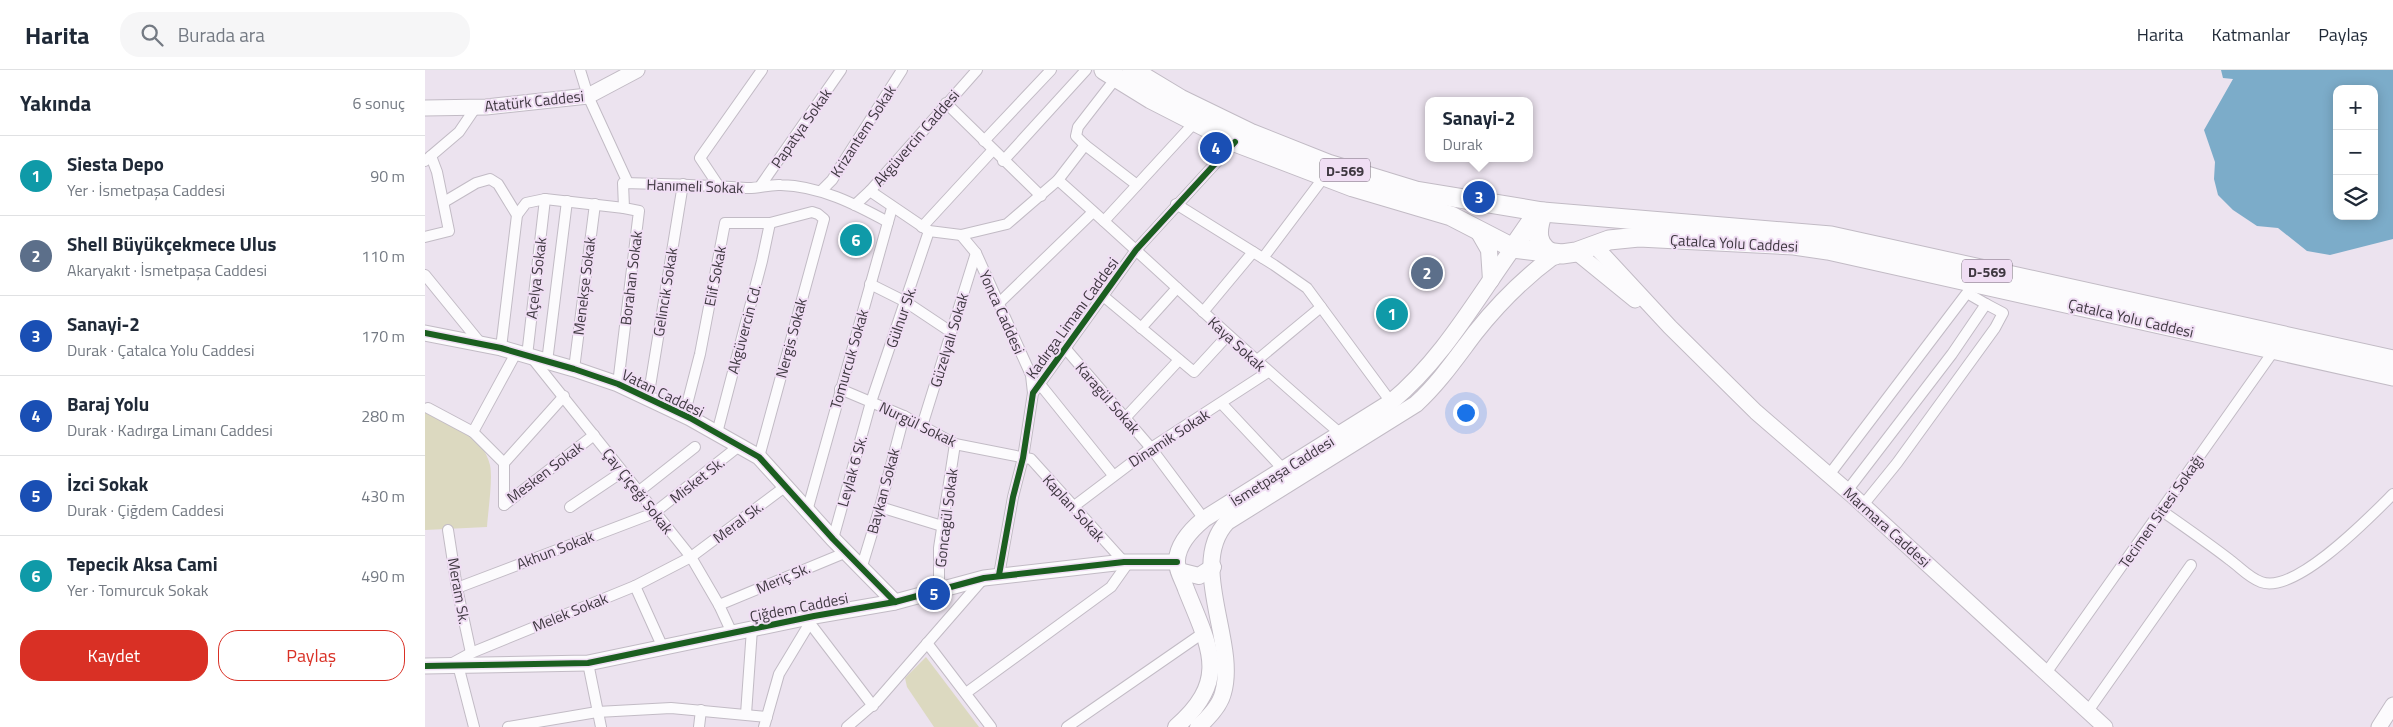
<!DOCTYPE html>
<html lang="tr">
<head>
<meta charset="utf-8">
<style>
	body { margin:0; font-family:"Titillium Web",sans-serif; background:#f6f6f7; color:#1f2937 }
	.controls { position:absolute; right:15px; top:15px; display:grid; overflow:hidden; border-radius:10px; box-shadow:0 2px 12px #0003 }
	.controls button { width:45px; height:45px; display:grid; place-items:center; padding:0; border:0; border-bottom:1px solid #e0e1e3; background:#fff; color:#1f2937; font:25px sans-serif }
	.you { position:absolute; left:1040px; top:342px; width:18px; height:18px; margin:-12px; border:4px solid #fff; border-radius:50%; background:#1a73e8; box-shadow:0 0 0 8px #1a73e833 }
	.badge { display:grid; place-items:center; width:32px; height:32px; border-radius:50%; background:#d93025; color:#fff; font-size:16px; font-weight:700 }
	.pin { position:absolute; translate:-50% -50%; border:2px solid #fff; box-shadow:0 1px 5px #0006 }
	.popup { position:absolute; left:1000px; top:27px; width:108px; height:65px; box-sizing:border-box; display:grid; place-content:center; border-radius:10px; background:#fff; filter:drop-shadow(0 1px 4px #0005); font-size:16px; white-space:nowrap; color:#747a83 }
	.popup b { font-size:19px; color:#1f2937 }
	.popup::after { content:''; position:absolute; left:50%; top:100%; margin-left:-10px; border:10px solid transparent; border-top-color:#fff }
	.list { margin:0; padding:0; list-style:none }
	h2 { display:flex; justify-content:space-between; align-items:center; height:65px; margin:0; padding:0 20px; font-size:21px }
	h2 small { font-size:16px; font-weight:400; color:#747a83 }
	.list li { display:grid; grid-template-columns:32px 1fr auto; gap:15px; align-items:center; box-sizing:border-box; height:80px; padding:0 20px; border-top:1px solid #e0e1e3 }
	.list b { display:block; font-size:19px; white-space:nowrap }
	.list p { margin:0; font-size:16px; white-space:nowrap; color:#747a83 }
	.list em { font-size:16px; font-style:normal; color:#747a83 }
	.actions { display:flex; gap:10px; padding:15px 20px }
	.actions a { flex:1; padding:11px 0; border:1px solid #d93025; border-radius:20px; text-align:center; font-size:18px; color:#d93025 }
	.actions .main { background:#d93025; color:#fff }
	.icon { flex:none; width:28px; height:28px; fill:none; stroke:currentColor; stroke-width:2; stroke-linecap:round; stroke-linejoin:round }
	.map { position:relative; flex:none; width:1968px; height:657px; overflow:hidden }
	header { display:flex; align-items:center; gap:30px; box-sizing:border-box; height:70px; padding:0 25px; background:#fff; border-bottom:1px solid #e0e1e3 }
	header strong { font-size:24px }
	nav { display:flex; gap:28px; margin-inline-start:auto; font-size:18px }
	.search { width:350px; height:45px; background:#f6f6f7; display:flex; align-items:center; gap:12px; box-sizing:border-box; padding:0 18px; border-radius:20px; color:#747a83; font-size:19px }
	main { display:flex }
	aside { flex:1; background:#fff }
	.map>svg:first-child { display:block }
</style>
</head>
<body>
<header>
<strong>Harita</strong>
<div class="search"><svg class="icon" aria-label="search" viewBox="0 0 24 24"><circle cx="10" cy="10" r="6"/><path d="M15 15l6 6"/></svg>Burada ara</div>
<nav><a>Harita</a><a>Katmanlar</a><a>Paylaş</a></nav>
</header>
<main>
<aside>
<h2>Yakında<small>6 sonuç</small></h2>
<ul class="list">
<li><span class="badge" style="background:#0f9aa8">1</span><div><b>Siesta Depo</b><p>Yer · İsmetpaşa Caddesi</p></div><em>90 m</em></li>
<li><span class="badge" style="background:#5c6f8a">2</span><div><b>Shell Büyükçekmece Ulus</b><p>Akaryakıt · İsmetpaşa Caddesi</p></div><em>110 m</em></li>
<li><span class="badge" style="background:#1a4fb4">3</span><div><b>Sanayi-2</b><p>Durak · Çatalca Yolu Caddesi</p></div><em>170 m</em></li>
<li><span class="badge" style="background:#1a4fb4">4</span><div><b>Baraj Yolu</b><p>Durak · Kadırga Limanı Caddesi</p></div><em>280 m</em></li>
<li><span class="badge" style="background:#1a4fb4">5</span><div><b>İzci Sokak</b><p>Durak · Çiğdem Caddesi</p></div><em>430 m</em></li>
<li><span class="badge" style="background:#0f9aa8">6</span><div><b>Tepecik Aksa Cami</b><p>Yer · Tomurcuk Sokak</p></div><em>490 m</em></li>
</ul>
<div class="actions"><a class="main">Kaydet</a><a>Paylaş</a></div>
</aside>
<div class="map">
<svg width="1968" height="657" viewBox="0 0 1968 657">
	<rect width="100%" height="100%" fill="#ece3ef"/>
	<g fill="#dcd9c0">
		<path d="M 0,338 C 24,350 58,365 65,395 C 68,409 63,441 62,457 L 0,460 Z"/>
		<polygon points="501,587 554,657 509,657 482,617 480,608"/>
	</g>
	<path fill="#7cacc9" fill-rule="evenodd" d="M 1796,0 L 1968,0 L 1968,169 L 1905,185 L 1882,181 L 1853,158 L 1832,156 L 1808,140 L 1793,125 L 1789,109 L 1790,92 L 1779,60 L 1808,9 L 1798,8 ZM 1912,19 L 1949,19 L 1949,146 L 1912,146 Z"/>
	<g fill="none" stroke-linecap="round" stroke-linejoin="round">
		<g stroke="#c2bbc5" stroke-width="12">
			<g id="street">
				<polyline points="155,0 163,26 203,113"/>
				<polyline points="521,33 616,126"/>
				<polyline points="559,71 626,0"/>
				<polyline points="660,75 712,115"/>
				<polyline points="0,91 34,62 51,37"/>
				<polyline points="578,91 661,0"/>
				<path d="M 633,110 C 728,194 819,282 916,364"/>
				<polyline points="293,115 275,88 337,0"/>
				<polyline points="336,115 416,0"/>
				<polyline points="396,121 407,110 477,0"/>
				<polyline points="445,121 504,161 536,165 582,154 633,110 660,75 651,66 653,57 691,8"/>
				<polyline points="19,132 51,113 65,109 73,114 92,145"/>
				<polyline points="751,134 849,195 882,218 966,332"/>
				<polyline points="430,135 445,121 552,0"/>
				<polyline points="679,151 770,52"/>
				<polyline points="497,157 567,81"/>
				<polyline points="536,165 551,183 606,305 608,323"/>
				<polyline points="0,167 24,161 12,102 6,86"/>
				<polyline points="838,188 899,107"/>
				<polyline points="0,205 57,275"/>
				<polyline points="445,214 481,232 526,262"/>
				<polyline points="677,225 769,302 803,265"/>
				<polyline points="573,234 668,142"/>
				<polyline points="778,242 828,182"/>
				<polyline points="716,258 752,218"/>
				<polyline points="76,278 92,145 101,133 120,129 199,138"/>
				<polyline points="640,278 726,378 779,449"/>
				<polyline points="102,286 120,129"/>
				<polyline points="107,288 266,487 294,535 307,563"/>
				<polyline points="831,291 896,237"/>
				<polyline points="122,292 142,131"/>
				<polyline points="149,299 170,134"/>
				<polyline points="614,313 688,405"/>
				<path d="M 193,314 L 214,141 L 199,138 L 198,113 C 240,114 280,115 321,118 C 332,119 344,114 356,115 C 395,116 430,134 463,152"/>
				<polyline points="415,319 479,346 530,374 606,389 699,492"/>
				<polyline points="223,329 258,114"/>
				<polyline points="797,334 859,400"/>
				<polyline points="3,338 48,362 79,393"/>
				<polyline points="259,346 275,284 300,153 345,153 387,142 393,144 399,149 334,387"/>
				<polyline points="701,347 754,290"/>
				<polyline points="497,356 551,183"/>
				<polyline points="48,362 91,283"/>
				<polyline points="292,363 337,191 345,153"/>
				<polyline points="79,393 139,326"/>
				<polyline points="79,393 79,435"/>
				<polyline points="1404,405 1542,223 1561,234 1527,284 1422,421"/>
				<polyline points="213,422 270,377"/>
				<polyline points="79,435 169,365"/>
				<polyline points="1438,435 1472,393 1570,258 1578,243 1561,234"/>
				<polyline points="145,437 197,402"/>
				<polyline points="455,437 517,456"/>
				<polyline points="648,437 726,378 843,302"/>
				<polyline points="382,441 467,138"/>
				<path d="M 1737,441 C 1760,457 1783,473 1805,490 C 1816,498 1823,507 1836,512 C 1870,525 1945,447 1968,424"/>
				<polyline points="23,460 32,518 46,583"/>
				<polyline points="408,469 446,332 504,161"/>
				<polyline points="437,496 455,437 479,346"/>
				<polyline points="574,505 588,427 598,388 608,323 711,180 810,72"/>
				<polyline points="210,516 238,578"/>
				<polyline points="32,518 229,443 314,376"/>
				<polyline points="514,521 514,478 530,374"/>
				<polyline points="294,535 422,482"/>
				<polyline points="384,552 448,636"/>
				<polyline points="502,573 566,657"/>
				<polyline points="163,593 176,657"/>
				<polyline points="24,595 46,583 210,516 266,487 361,416"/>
				<polyline points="33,595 49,657"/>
				<polyline points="1621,603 1850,279"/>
				<polyline points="541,623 686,517 703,493"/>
				<polyline points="1663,641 1766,495"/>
				<polyline points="321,644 327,559"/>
				<polyline points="83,657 172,642 246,638 342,647"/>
				<polyline points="274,657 276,640"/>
				<polyline points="339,657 354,604 389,546"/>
				<polyline points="422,657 451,632 558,509"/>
				<polyline points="642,657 778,563"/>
			</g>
		</g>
		<g stroke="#c2bbc5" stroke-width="17">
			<g id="secondary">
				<polyline points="0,38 61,37 163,26 212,0"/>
				<polyline points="1169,175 1245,257 1331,342 1427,425 1680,657"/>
				<polyline points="1151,182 1210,230"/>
				<polyline points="0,263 76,278 149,299 193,314 265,348 334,387 408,469 470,532"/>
				<polyline points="0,596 163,593 389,546 470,532 559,508 699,492 752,492"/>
				<polyline points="1954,657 1968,635"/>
			</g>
		</g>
		<g stroke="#c2bbc5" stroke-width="18">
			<g id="primary">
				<polyline points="1052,159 1064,180 1066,210"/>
				<polyline points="754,501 774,506 788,497"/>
				<path d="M 751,657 C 806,609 784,577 761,519 C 758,510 751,499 752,490 C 753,473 767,459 779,449 L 966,332 C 1017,290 1050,231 1088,178"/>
				<path d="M 773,657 C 783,648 795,636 798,623 C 813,572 762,495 802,452 L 991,334 C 1014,313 1031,288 1050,263 C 1073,234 1100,207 1130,185"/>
			</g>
		</g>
		<g stroke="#c2bbc5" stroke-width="21">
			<g id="highway">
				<polyline points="679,0 726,29 810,72 928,117 1026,146 1088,178 1137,184 1151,182 1184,170 1214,167 1369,175 1403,180 1968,306"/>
				<polyline points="707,0 755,29 825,63 903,94 991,121 1118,142 1406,166 1968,290"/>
				<path d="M 1118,142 C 1111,161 1110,176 1130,185"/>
				<polyline points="1088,178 1108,149 1117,143"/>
			</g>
		</g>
		<use href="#street" stroke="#fcfbfd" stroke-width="10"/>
		<use href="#secondary" stroke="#fcfbfd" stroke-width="15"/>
		<use href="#primary" stroke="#fcfbfd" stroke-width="16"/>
		<use href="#highway" stroke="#fcfbfd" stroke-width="19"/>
		<g stroke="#f0def4" stroke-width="9">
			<g id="cycleway">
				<polyline points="0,263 76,278 149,299 193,314 265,348 334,387 408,469 470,532"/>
				<polyline points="574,505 588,427 598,388 608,323 711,180 810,72"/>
				<polyline points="0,596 163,593 389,546 470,532 559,508 699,492 752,492"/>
			</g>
		</g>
		<use href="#cycleway" stroke="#1b5e20" stroke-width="6"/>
	</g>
	<g text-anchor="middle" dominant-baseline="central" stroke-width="4" stroke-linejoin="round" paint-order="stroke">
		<g fill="#f0def4" stroke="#746a77" stroke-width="1">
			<rect x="895" y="88.5" width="50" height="23" rx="4"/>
			<rect x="1537" y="189.5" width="50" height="23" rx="4"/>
		</g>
		<g font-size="14" font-weight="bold" fill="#3f3841">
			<text x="920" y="100">D-569</text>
			<text x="1562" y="201">D-569</text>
		</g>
		<g font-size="15" fill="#3f3841" stroke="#f0def4">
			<text transform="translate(109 31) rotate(-6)">Atatürk Caddesi</text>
			<text transform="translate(376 58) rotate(-55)">Papatya Sokak</text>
			<text transform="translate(438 61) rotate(-57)">Krizantem Sokak</text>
			<text transform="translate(491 68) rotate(-49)">Akgüvercin Caddesi</text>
			<text transform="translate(270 116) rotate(2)">Hanımeli Sokak</text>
			<text transform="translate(1309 173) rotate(3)">Çatalca Yolu Caddesi</text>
			<text transform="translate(290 206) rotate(-79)">Elif Sokak</text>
			<text transform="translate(111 208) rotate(-83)">Açelya Sokak</text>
			<text transform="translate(206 208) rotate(-83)">Borahan Sokak</text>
			<text transform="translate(159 216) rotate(-83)">Menekşe Sokak</text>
			<text transform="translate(240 222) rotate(-81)">Gelincik Sokak</text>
			<text transform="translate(577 242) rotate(66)">Yonca Caddesi</text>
			<text transform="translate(476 247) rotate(-71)">Gülnur Sk.</text>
			<text transform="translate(647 248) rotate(-54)">Kadırga Limanı Caddesi</text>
			<text transform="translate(1706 248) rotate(13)">Çatalca Yolu Caddesi</text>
			<text transform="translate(319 259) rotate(-75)">Akgüvercin Cd.</text>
			<text transform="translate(366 268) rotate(-75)">Nergis Sokak</text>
			<text transform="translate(524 270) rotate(-73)">Güzelyalı Sokak</text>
			<text transform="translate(812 274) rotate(43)">Kaya Sokak</text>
			<text transform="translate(424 289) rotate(-74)">Tomurcuk Sokak</text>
			<text transform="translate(238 323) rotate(26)">Vatan Caddesi</text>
			<text transform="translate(683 328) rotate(49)">Karagül Sokak</text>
			<text transform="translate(493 354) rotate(26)">Nurgül Sokak</text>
			<text transform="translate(744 368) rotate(-33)">Dinamik Sokak</text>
			<text transform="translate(427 401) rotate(-74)">Leylak 6 Sk.</text>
			<text transform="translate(857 401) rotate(-32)">İsmetpaşa Caddesi</text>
			<text transform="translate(120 402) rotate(-37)">Mesken Sokak</text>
			<text transform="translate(272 410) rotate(-38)">Misket Sk.</text>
			<text transform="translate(213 421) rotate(52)">Çay Çiçeği Sokak</text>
			<text transform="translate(458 421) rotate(-75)">Baykan Sokak</text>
			<text transform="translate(649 438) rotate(48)">Kaplan Sokak</text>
			<text transform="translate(1736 441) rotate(-55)">Tecimen Sitesi Sokağı</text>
			<text transform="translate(521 448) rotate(-83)">Goncagül Sokak</text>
			<text transform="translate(313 452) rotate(-37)">Meral Sk.</text>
			<text transform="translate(1462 457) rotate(42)">Marmara Caddesi</text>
			<text transform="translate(130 480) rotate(-21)">Akhun Sokak</text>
			<text transform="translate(358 508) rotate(-23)">Meriç Sk.</text>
			<text transform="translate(34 521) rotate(80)">Meram Sk.</text>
			<text transform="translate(374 537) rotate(-11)">Çiğdem Caddesi</text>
			<text transform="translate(145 542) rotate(-22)">Melek Sokak</text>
		</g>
	</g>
</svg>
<div class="controls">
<button>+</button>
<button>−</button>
<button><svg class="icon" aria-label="layers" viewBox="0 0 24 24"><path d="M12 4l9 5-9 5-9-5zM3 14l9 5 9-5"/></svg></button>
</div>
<div class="you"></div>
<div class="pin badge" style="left:967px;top:244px;background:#0f9aa8">1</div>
<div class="pin badge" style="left:1002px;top:203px;background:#5c6f8a">2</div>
<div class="pin badge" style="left:1054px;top:127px;background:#1a4fb4">3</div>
<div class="popup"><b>Sanayi-2</b>Durak</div>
<div class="pin badge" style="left:791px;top:78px;background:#1a4fb4">4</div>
<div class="pin badge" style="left:509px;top:524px;background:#1a4fb4">5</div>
<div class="pin badge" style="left:431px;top:170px;background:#0f9aa8">6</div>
</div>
</main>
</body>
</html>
